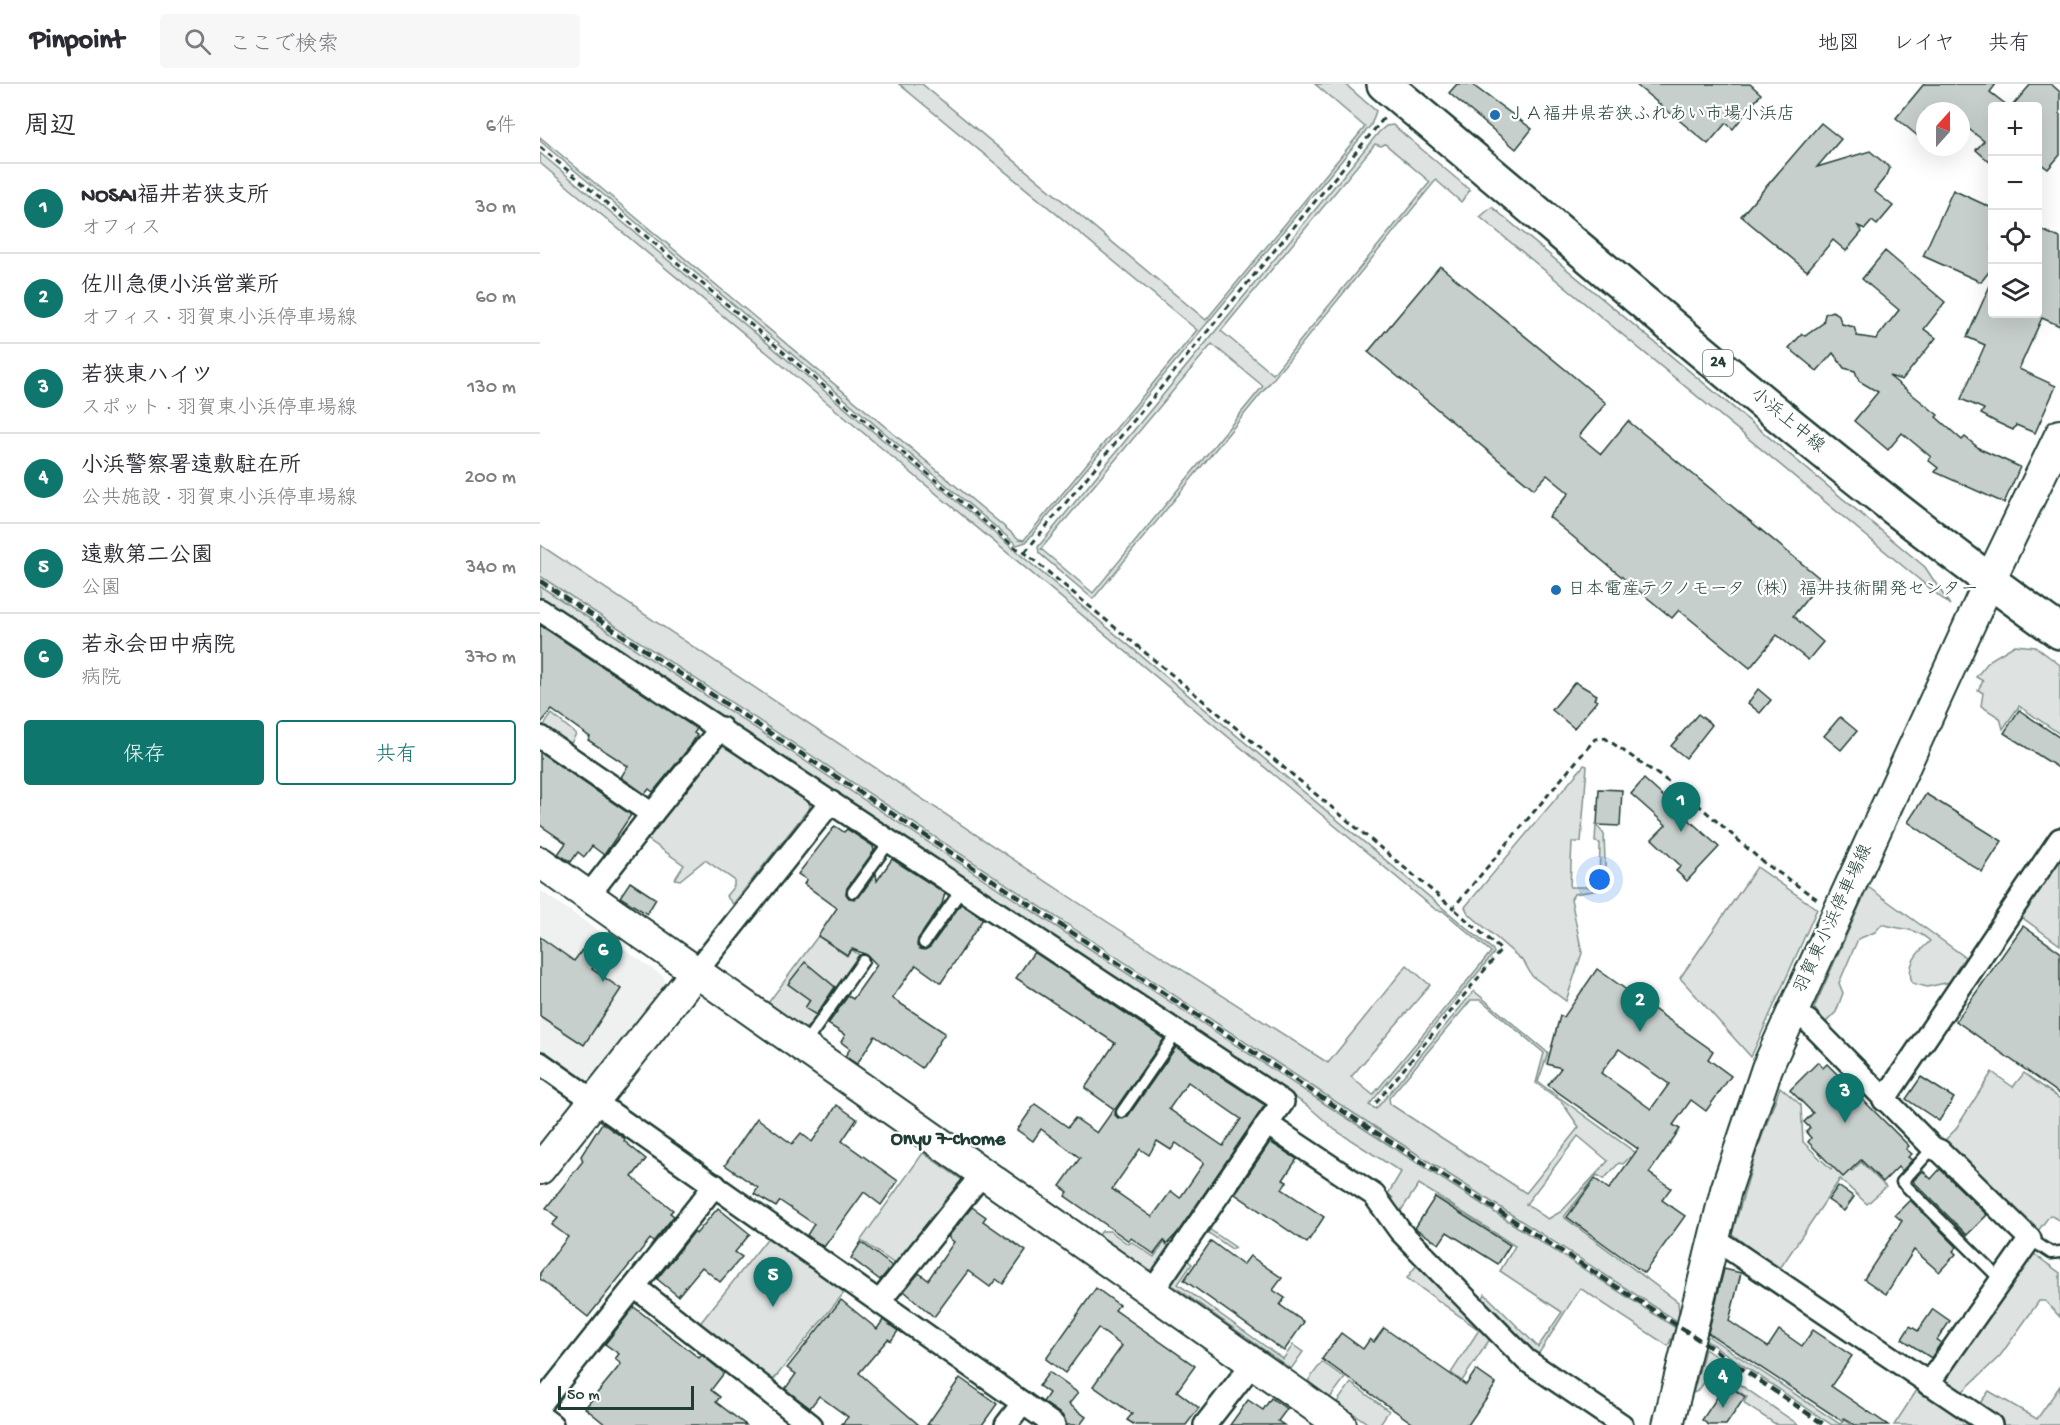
<!DOCTYPE html>
<html lang="ja">
<head>
<meta charset="utf-8">
<style>
	body { margin:0; font-family:"Gochi Hand","Klee One",sans-serif; background:#f7f7f7; color:#2b2b33 }
	.controls { position:absolute; right:18px; top:18px; display:grid; overflow:hidden; border-radius:6px; box-shadow:0 6px 24px #0002 }
	.controls button { width:54px; height:54px; display:grid; place-items:center; padding:0; border:0; border-bottom:2px solid #e1e1e2; background:#fff; color:#2b2b33; font:30px sans-serif }
	.compass { position:absolute; left:1376px; top:18px; width:54px; height:54px; border-radius:50%; background:#fff; box-shadow:0 6px 24px #0002; rotate:21deg }
	.scale { position:absolute; left:18px; bottom:15px; width:136px; box-sizing:border-box; padding-left:6px; border:3px solid #1f3d34; border-top:0; font-size:16px; line-height:21px; white-space:nowrap; color:#1f3d34; -webkit-text-stroke:4px #fff; paint-order:stroke }
	.you { position:absolute; left:1060px; top:796px; width:21px; height:21px; margin:-15px; border:4px solid #fff; border-radius:50%; background:#1a73e8; box-shadow:0 0 0 9px #1a73e833 }
	.badge { display:grid; place-items:center; width:39px; height:39px; border-radius:50%; background:#0f766e; color:#fff; font-size:20px; font-weight:700 }
	.pin { position:absolute; translate:-50% -50px; filter:drop-shadow(0 2px 3px #0008) }
	.pin::after { content:''; position:absolute; top:32px; width:21px; height:18px; background:inherit; clip-path:polygon(0 0,100% 0,50% 100%) }
	.list { margin:0; padding:0; list-style:none }
	h2 { display:flex; justify-content:space-between; align-items:center; height:78px; margin:0; padding:0 24px; font-size:26px }
	h2 small { font-size:20px; font-weight:400; color:#7c7c81 }
	.list li { display:grid; grid-template-columns:39px 1fr auto; gap:18px; align-items:center; box-sizing:border-box; height:90px; padding:0 24px; border-top:2px solid #e1e1e2 }
	.list b { display:block; font-size:22px; white-space:nowrap }
	.list p { margin:0; font-size:20px; white-space:nowrap; color:#7c7c81 }
	.list em { font-size:20px; font-style:normal; color:#7c7c81 }
	.actions { display:flex; gap:12px; padding:18px 24px }
	.actions a { flex:1; padding:14px 0; border:2px solid #0f766e; border-radius:6px; text-align:center; font-size:21px; color:#0f766e }
	.actions .main { background:#0f766e; color:#fff }
	.icon { flex:none; width:33px; height:33px; fill:none; stroke:currentColor; stroke-width:2; stroke-linecap:round; stroke-linejoin:round }
	.map { position:relative; flex:none; width:1520px; height:1341px; overflow:hidden }
	header { display:flex; align-items:center; gap:36px; box-sizing:border-box; height:84px; padding:0 30px; background:#fff; border-bottom:2px solid #e1e1e2 }
	header strong { font-size:28px }
	nav { display:flex; gap:33px; margin-inline-start:auto; font-size:21px }
	.search { width:420px; height:54px; background:#f7f7f7; display:flex; align-items:center; gap:15px; box-sizing:border-box; padding:0 21px; border-radius:6px; color:#7c7c81; font-size:22px }
	main { display:flex }
	aside { flex:1; background:#fff }
	.map>svg:first-child { display:block }
</style>
</head>
<body>
<header>
<strong>Pinpoint</strong>
<div class="search"><svg class="icon" aria-label="search" viewBox="0 0 24 24"><circle cx="10" cy="10" r="6"/><path d="M15 15l6 6"/></svg>ここで検索</div>
<nav><a>地図</a><a>レイヤ</a><a>共有</a></nav>
</header>
<main>
<aside>
<h2>周辺<small>6件</small></h2>
<ul class="list">
<li><span class="badge">1</span><div><b>NOSAI福井若狭支所</b><p>オフィス</p></div><em>30 m</em></li>
<li><span class="badge">2</span><div><b>佐川急便小浜営業所</b><p>オフィス · 羽賀東小浜停車場線</p></div><em>60 m</em></li>
<li><span class="badge">3</span><div><b>若狭東ハイツ</b><p>スポット · 羽賀東小浜停車場線</p></div><em>130 m</em></li>
<li><span class="badge">4</span><div><b>小浜警察署遠敷駐在所</b><p>公共施設 · 羽賀東小浜停車場線</p></div><em>200 m</em></li>
<li><span class="badge">5</span><div><b>遠敷第二公園</b><p>公園</p></div><em>340 m</em></li>
<li><span class="badge">6</span><div><b>若永会田中病院</b><p>病院</p></div><em>370 m</em></li>
</ul>
<div class="actions"><a class="main">保存</a><a>共有</a></div>
</aside>
<div class="map">
<svg width="1520" height="1341" viewBox="0 0 1520 1341">
	<rect width="100%" height="100%" fill="#fff"/>
	<filter id="ink" filterUnits="userSpaceOnUse"><feTurbulence type="fractalNoise" baseFrequency=".0167" numOctaves="2"/><feDisplacementMap in="SourceGraphic" scale="12" xChannelSelector="R" yChannelSelector="G"/><feConvolveMatrix kernelMatrix="1 2 1 2 8 2 1 2 1" color-interpolation-filters="sRGB"/></filter>
	<g filter="url(#ink)">
		<polygon fill="#eef1f0" points="0,806 124,893 126,903 50,994 38,997 0,970"/>
		<g fill="#dee3e2" stroke="#7e908b" stroke-width="1.5" fill-rule="evenodd">
			<polygon points="359,0 382,0 666,236 825,43 775,0 805,0 836,27 831,41 486,458 477,461 0,57 0,53 479,455 484,456 657,246"/>
			<path d="M 853,41 L 930,106 L 921,118 L 896,96 L 553,515 L 499,469 L 498,463 L 839,48 L 846,42 ZM 835,60 L 841,62 L 845,60 L 890,98 L 733,290 L 681,247 ZM 672,260 L 723,302 L 553,509 L 501,465 Z"/>
			<path d="M 0,69 L 953,866 L 954,869 L 829,1021 L 836,1025 L 934,907 L 1008,969 L 998,998 L 1114,1082 L 1110,1087 L 1090,1073 L 1083,1080 L 1079,1079 L 1064,1095 L 1057,1091 L 1024,1133 L 1138,1218 L 1140,1239 L 790,1014 L 0,492 L 0,461 L 563,835 L 788,979 L 867,881 L 890,901 L 811,993 L 833,1011 L 951,868 L 903,827 L 896,826 L 33,107 L 0,79 ZM 931,916 L 941,916 L 1004,969 L 996,999 L 1021,1017 L 1039,1043 L 986,1109 L 850,1020 L 849,1014 ZM 1038,1052 L 1068,1077 L 1022,1127 L 1008,1135 L 986,1120 Z"/>
			<polygon points="952,123 1385,483 1410,521 940,133"/>
			<polygon points="0,502 785,1020 1136,1244 1128,1262 1040,1204 996,1274 942,1216 945,1210 998,1263 1022,1228 960,1187 975,1162 879,1100 858,1131 851,1122 853,1114 848,1110 861,1088 795,1046 768,1022 0,514"/>
			<polygon points="1475,561 1496,563 1520,581 1520,650 1479,622 1463,645 1460,634 1441,622 1443,609 1438,606 1443,597 1436,593 1450,576"/>
			<polygon points="12,630 36,650 29,663 2,644"/>
			<polygon points="187,659 268,712 270,723 193,820 186,812 194,802 194,796 165,776 140,796 135,795 144,781 103,752 177,661"/>
			<polygon points="1044,681 1047,682 1041,758 1032,758 1030,803 1059,803 1060,759 1055,758 1056,741 1064,750 1066,805 1034,810 1031,815 1042,869 1026,917 992,892 984,878 928,829 925,823"/>
			<polygon points="1520,775 1520,861 1480,832"/>
			<polygon points="1217,783 1277,825 1211,973 1140,894"/>
			<path d="M 1328,803 L 1425,873 L 1410,898 L 1387,903 L 1372,899 C 1366,880 1377,869 1390,857 C 1375,843 1360,846 1342,840 L 1335,848 L 1318,855 L 1299,899 L 1303,909 L 1296,928 L 1285,939 L 1274,924 Z"/>
			<polygon points="278,852 307,872 312,866 319,871 269,942 264,945 228,919"/>
			<polygon points="1452,988 1473,1003 1484,989 1520,1015 1520,1137 1510,1131 1498,1147 1492,1146 1403,1058 1415,1046"/>
			<polygon points="1240,1003 1261,1021 1263,1058 1291,1085 1295,1081 1306,1082 1312,1087 1321,1078 1346,1103 1327,1120 1300,1095 1239,1186 1192,1150 1216,1069"/>
			<polygon points="383,1069 425,1098 359,1183 321,1156"/>
			<polygon points="666,1143 695,1163 692,1165 667,1148 647,1176 652,1180 638,1200 743,1275 753,1261 763,1268 751,1285 631,1200 630,1194"/>
			<polygon points="562,1147 570,1147 588,1160 592,1158 614,1173 624,1159 629,1163 636,1151 639,1155 618,1183 606,1187 557,1153"/>
			<polygon points="230,1151 308,1204 230,1300 158,1242"/>
			<polygon points="1494,1170 1520,1189 1520,1233 1505,1217 1499,1217 1460,1272 1419,1311 1406,1302 1403,1290 1486,1174"/>
			<polygon points="879,1178 952,1252 922,1297 911,1289 939,1246 867,1194"/>
			<polygon points="1165,1250 1300,1340 1305,1336 1311,1341 1292,1341 1164,1255"/>
			<polygon points="1165,1265 1194,1285 1189,1293 1259,1341 1237,1341 1206,1321 1204,1318 1207,1313 1181,1296 1183,1292 1173,1286 1158,1307 1153,1309"/>
			<polygon points="782,1278 805,1294 790,1314 768,1297"/>
			<polygon points="811,1299 849,1327 839,1341 830,1341 797,1318"/>
			<polygon points="1520,1302 1520,1341 1464,1341 1437,1323 1449,1307 1497,1335"/>
			<polygon points="1379,1303 1438,1341 1354,1341"/>
		</g>
		<g fill="#c7cfcc" stroke="#1f3d34" stroke-width="1.5" fill-rule="evenodd">
			<polygon points="917,0 931,0 992,45 976,65 909,9"/>
			<polygon points="1095,0 1210,0 1221,10 1193,45 1186,39 1168,60"/>
			<polygon points="1384,0 1456,0 1450,8 1468,22 1452,22 1452,80 1436,66 1444,57 1421,39 1421,27 1385,27 1385,58 1356,34"/>
			<polygon points="1491,0 1511,0 1520,8 1520,71 1508,85 1497,77 1497,22 1472,22"/>
			<polygon points="1281,39 1301,55 1277,83 1330,67 1350,84 1347,91 1334,107 1353,122 1337,141 1332,137 1325,145 1318,142 1322,148 1306,167 1293,156 1267,187 1201,132"/>
			<polygon points="1413,106 1452,124 1452,184 1441,198 1383,172"/>
			<polygon points="1497,144 1520,154 1520,242 1502,234 1479,285 1516,302 1495,349 1476,341 1473,346 1456,338 1441,330 1444,325 1421,315 1445,261 1427,253 1452,197 1452,230 1497,230"/>
			<polygon points="1345,167 1405,218 1384,245 1396,254 1362,296 1349,292 1398,331 1396,333 1422,356 1425,353 1440,365 1480,383 1464,419 1395,388 1398,384 1388,376 1391,373 1362,349 1348,366 1314,337 1338,308 1319,297 1315,287 1304,284 1293,269 1277,287 1249,264 1262,250 1265,252 1283,239 1285,230 1292,227 1298,230 1302,240 1314,243 1317,252 1336,255 1359,226 1322,195"/>
			<polygon points="900,182 1066,319 1039,352 1061,370 1088,337 1282,496 1253,532 1283,558 1268,576 1237,551 1210,584 1139,526 1132,534 1009,433 1029,409 1007,391 994,405 828,268"/>
			<polygon points="0,541 157,645 154,649 157,651 149,664 113,708 109,705 105,710 81,693 88,682 48,656 50,653 12,626 0,640"/>
			<polygon points="1035,598 1057,611 1054,615 1057,617 1034,644 1012,626"/>
			<polygon points="1218,605 1231,616 1220,629 1208,619"/>
			<polygon points="1479,626 1520,654 1520,685 1464,649"/>
			<polygon points="1158,630 1172,641 1146,674 1131,662"/>
			<polygon points="1300,633 1317,647 1301,666 1284,652"/>
			<polygon points="0,668 91,731 64,771 52,762 44,773 38,768 31,778 18,770 26,759 0,741"/>
			<polygon points="1104,695 1179,763 1147,797 1136,787 1141,782 1112,755 1126,741 1091,710"/>
			<polygon points="1059,705 1082,706 1080,742 1057,741"/>
			<polygon points="1386,710 1462,757 1442,788 1368,738"/>
			<polygon points="295,742 304,748 307,745 333,762 334,767 307,804 306,810 309,814 319,813 336,789 337,797 352,775 405,809 402,820 378,855 377,862 380,865 390,863 421,820 443,835 401,899 376,881 352,914 405,949 382,984 335,952 317,980 305,972 310,965 301,958 305,951 288,940 308,912 313,915 337,881 327,871 312,865 307,871 278,852 297,824 264,800 267,796 258,790"/>
			<polygon points="90,798 116,815 107,830 80,813"/>
			<polygon points="1483,842 1520,868 1520,1010 1416,937"/>
			<polygon points="0,853 34,877 52,853 67,863 52,885 81,905 44,961 0,932"/>
			<path d="M 494,868 L 624,955 L 576,1024 L 575,1031 L 578,1034 L 588,1032 L 636,963 L 725,1021 L 638,1148 L 627,1160 L 624,1157 L 614,1170 L 591,1154 L 589,1157 L 525,1112 L 528,1108 L 520,1102 L 540,1074 L 501,1045 L 493,1057 L 477,1046 L 495,1020 L 528,1043 L 535,1034 L 557,1049 L 574,1025 L 545,1004 L 575,959 L 476,894 ZM 648,998 L 701,1035 L 683,1062 L 629,1025 ZM 617,1057 L 631,1066 L 636,1059 L 664,1079 L 640,1114 L 631,1107 L 612,1133 L 572,1105 L 600,1065 L 609,1071 Z"/>
			<polygon points="265,878 295,903 276,931 265,924 270,916 248,900"/>
			<path d="M 1057,885 L 1173,967 L 1168,975 L 1191,992 L 1166,1027 L 1151,1016 L 1133,1041 L 1140,1045 L 1109,1089 L 1131,1104 L 1122,1116 L 1145,1132 L 1104,1189 L 1027,1133 L 1055,1095 L 1069,1105 L 1098,1065 L 1008,1001 L 1021,984 L 1007,980 L 1020,932 L 1024,933 ZM 1079,965 L 1129,1000 L 1111,1025 L 1061,989 Z"/>
			<polygon points="1278,978 1283,984 1287,980 1369,1062 1366,1065 1372,1070 1368,1073 1372,1076 1362,1087 1358,1083 1343,1098 1321,1076 1303,1093 1268,1058 1271,1054 1266,1048 1270,1044 1264,1038 1273,1029 1250,1006"/>
			<polygon points="1381,993 1414,1014 1399,1037 1366,1015"/>
			<polygon points="297,1021 317,1035 302,1057 358,1097 341,1121 324,1108 284,1163 267,1151 274,1140 240,1117 236,1123 214,1110 218,1104 185,1081 217,1034 252,1060 261,1049 272,1058"/>
			<polygon points="62,1039 85,1055 84,1057 106,1075 92,1093 133,1126 130,1129 134,1132 113,1158 110,1155 48,1233 0,1195 0,1189 28,1153 12,1141 18,1134 6,1124 43,1077 41,1072"/>
			<polygon points="730,1058 757,1075 743,1096 747,1098 742,1105 784,1133 767,1159 695,1110"/>
			<polygon points="1400,1085 1447,1131 1427,1151 1373,1097 1383,1087 1391,1095"/>
			<polygon points="1298,1102 1314,1113 1304,1127 1288,1116"/>
			<polygon points="895,1113 970,1161 958,1180 907,1148 899,1160 875,1144"/>
			<polygon points="1370,1116 1417,1163 1413,1167 1416,1170 1399,1188 1374,1166 1346,1210 1324,1195 1362,1137 1355,1131"/>
			<polygon points="432,1123 446,1133 443,1137 486,1167 463,1200 456,1195 450,1203 428,1187 394,1233 364,1207 379,1189 388,1196 414,1158 408,1153"/>
			<polygon points="178,1124 210,1150 195,1168 202,1173 180,1198 162,1183 138,1212 117,1195 154,1148 156,1150"/>
			<polygon points="671,1157 703,1181 710,1172 742,1194 733,1206 745,1214 740,1221 764,1238 744,1267 644,1196"/>
			<polygon points="321,1158 352,1182 340,1196 311,1174"/>
			<polygon points="1184,1185 1201,1189 1189,1237 1228,1263 1239,1246 1262,1262 1273,1246 1312,1272 1291,1302 1348,1341 1314,1341 1304,1334 1302,1337 1168,1249"/>
			<polygon points="556,1204 579,1221 575,1226 655,1282 637,1307 659,1324 646,1341 595,1341 587,1336 592,1330 553,1302 582,1262 558,1244 525,1289 506,1275"/>
			<polygon points="301,1216 337,1245 343,1236 358,1247 351,1257 348,1255 319,1289 379,1341 301,1341 308,1333 279,1312 270,1324 245,1305 256,1290 247,1284"/>
			<polygon points="94,1223 159,1274 162,1271 184,1289 171,1306 180,1313 176,1318 206,1341 66,1341 45,1324 81,1280 75,1275 79,1270 65,1260"/>
			<polygon points="1393,1225 1410,1237 1397,1256 1401,1259 1391,1274 1362,1255 1370,1242 1378,1247"/>
			<polygon points="844,1244 926,1301 936,1286 956,1300 928,1341 875,1341 782,1275 801,1249 823,1265 830,1255 834,1258"/>
			<polygon points="509,1288 538,1309 529,1320 546,1333 540,1341 527,1341 522,1331 503,1318 509,1309 499,1302"/>
			<polygon points="420,1294 457,1320 442,1341 387,1341"/>
			<polygon points="1186,1300 1205,1313 1186,1341 1169,1341 1162,1336"/>
			<polygon points="731,1314 747,1325 738,1337 744,1341 690,1341 708,1316 723,1326"/>
		</g>
		<g fill="none" stroke-linecap="round" stroke-linejoin="round">
			<g stroke="#1f3d34" stroke-width="15">
				<g id="lane">
					<polyline points="313,808 350,757"/>
					<polyline points="384,859 422,805"/>
					<polyline points="263,962 323,877"/>
					<polyline points="582,1028 638,947"/>
					<polyline points="1393,1064 1362,1098 1460,1195"/>
					<polyline points="1490,1155 1511,1169 1520,1168"/>
				</g>
			</g>
			<g stroke="#1f3d34" stroke-width="26">
				<g id="street">
					<polyline points="0,526 743,1018 727,1040"/>
					<polyline points="0,653 112,730 181,644"/>
					<polyline points="48,812 112,730"/>
					<polyline points="156,888 291,718"/>
					<polyline points="1251,929 1268,937 1393,1064 1400,1067 1490,1155 1388,1300"/>
					<polyline points="0,979 514,1341"/>
					<polyline points="1344,1016 1520,755"/>
					<polyline points="1171,1159 1187,1163 1451,1341"/>
					<polyline points="95,1203 271,1341"/>
					<polyline points="612,1208 727,1040 834,1111 860,1147 986,1276 1082,1341"/>
					<polyline points="340,1217 443,1089"/>
					<polyline points="0,1321 175,1101"/>
					<polyline points="0,1332 12,1341"/>
					<polyline points="466,1341 483,1319"/>
					<polyline points="665,1341 713,1279"/>
				</g>
			</g>
			<g stroke="#1f3d34" stroke-width="34">
				<g id="secondary">
					<polyline points="0,778 801,1341"/>
					<polyline points="0,1085 156,888"/>
					<polyline points="1128,1341 1186,1106 1227,984 1449,498 1520,351"/>
				</g>
			</g>
			<g stroke="#1f3d34" stroke-width="38">
				<path id="primary" d="M 844,0 C 1067,185 1284,380 1520,548"/>
			</g>
			<g stroke="#1f3d34" stroke-width="3" stroke-dasharray="6 4.5" stroke-linecap="butt">
				<polyline points="0,63 476,464 484,468 913,824 1055,655 1065,654 1146,710 1223,778 1277,815"/>
				<polyline points="485,468 844,34"/>
				<polyline points="836,1019 961,866 913,824"/>
			</g>
			<use href="#lane" stroke="#fff" stroke-width="10"/>
			<use href="#street" stroke="#fff" stroke-width="21"/>
			<use href="#secondary" stroke="#fff" stroke-width="30"/>
			<use href="#primary" stroke="#fff" stroke-width="33"/>
			<polyline stroke="#1f3d34" stroke-width="4.5" stroke-dasharray="9 4.5" stroke-linecap="butt" points="0,497 787,1017 1149,1249 1285,1341"/>
		</g>
	</g>
	<g fill="#1f6fb2" stroke="#fff" stroke-width="2">
		<circle cx="955" cy="31" r="6"/>
		<circle cx="1016" cy="506" r="6"/>
	</g>
	<g text-anchor="middle" dominant-baseline="central" stroke-width="4.5" stroke-linejoin="round" paint-order="stroke">
		<rect fill="#fff" stroke="#627771" stroke-width="1.5" x="1163" y="266" width="30" height="26" rx="4.5"/>
		<g font-size="16" font-weight="bold" fill="#1f3d34">
			<text x="1178" y="279">24</text>
		</g>
		<g font-size="18" fill="#1f3d34" stroke="#fff" text-anchor="start">
			<text x="967" y="31">ＪＡ福井県若狭ふれあい市場小浜店</text>
			<text x="1028" y="506">日本電産テクノモータ（株）福井技術開発センター</text>
		</g>
		<g font-size="18" fill="#1f3d34" stroke="#fff">
			<text transform="translate(1247 337) rotate(40)">小浜上中線</text>
			<text transform="translate(1294 835) rotate(-65)">羽賀東小浜停車場線</text>
		</g>
		<g font-size="20" font-weight="bold" fill="#1f3d34" stroke="#fff">
			<text x="408" y="1056">Onyu 7-chome</text>
		</g>
	</g>
</svg>
<div class="controls">
<button>+</button>
<button>−</button>
<button><svg class="icon" aria-label="locate" viewBox="0 0 24 24"><circle cx="12" cy="12" r="6"/><path d="M12 2v4M12 18v4M2 12h4M18 12h4"/></svg></button>
<button><svg class="icon" aria-label="layers" viewBox="0 0 24 24"><path d="M12 4l9 5-9 5-9-5zM3 14l9 5 9-5"/></svg></button>
</div>
<svg class="compass" viewBox="-18 -18 36 36"><path d="M0-13l5 13h-10z" fill="#e53935"/><path d="M0 13l5-13h-10z" fill="#7c7c81"/></svg>
<div class="scale">50 m</div>
<div class="you"></div>
<div class="pin badge" style="left:1141px;top:748px">1</div>
<div class="pin badge" style="left:1100px;top:948px">2</div>
<div class="pin badge" style="left:1305px;top:1039px">3</div>
<div class="pin badge" style="left:1183px;top:1324px">4</div>
<div class="pin badge" style="left:233px;top:1223px">5</div>
<div class="pin badge" style="left:63px;top:898px">6</div>
</div>
</main>
</body>
</html>
